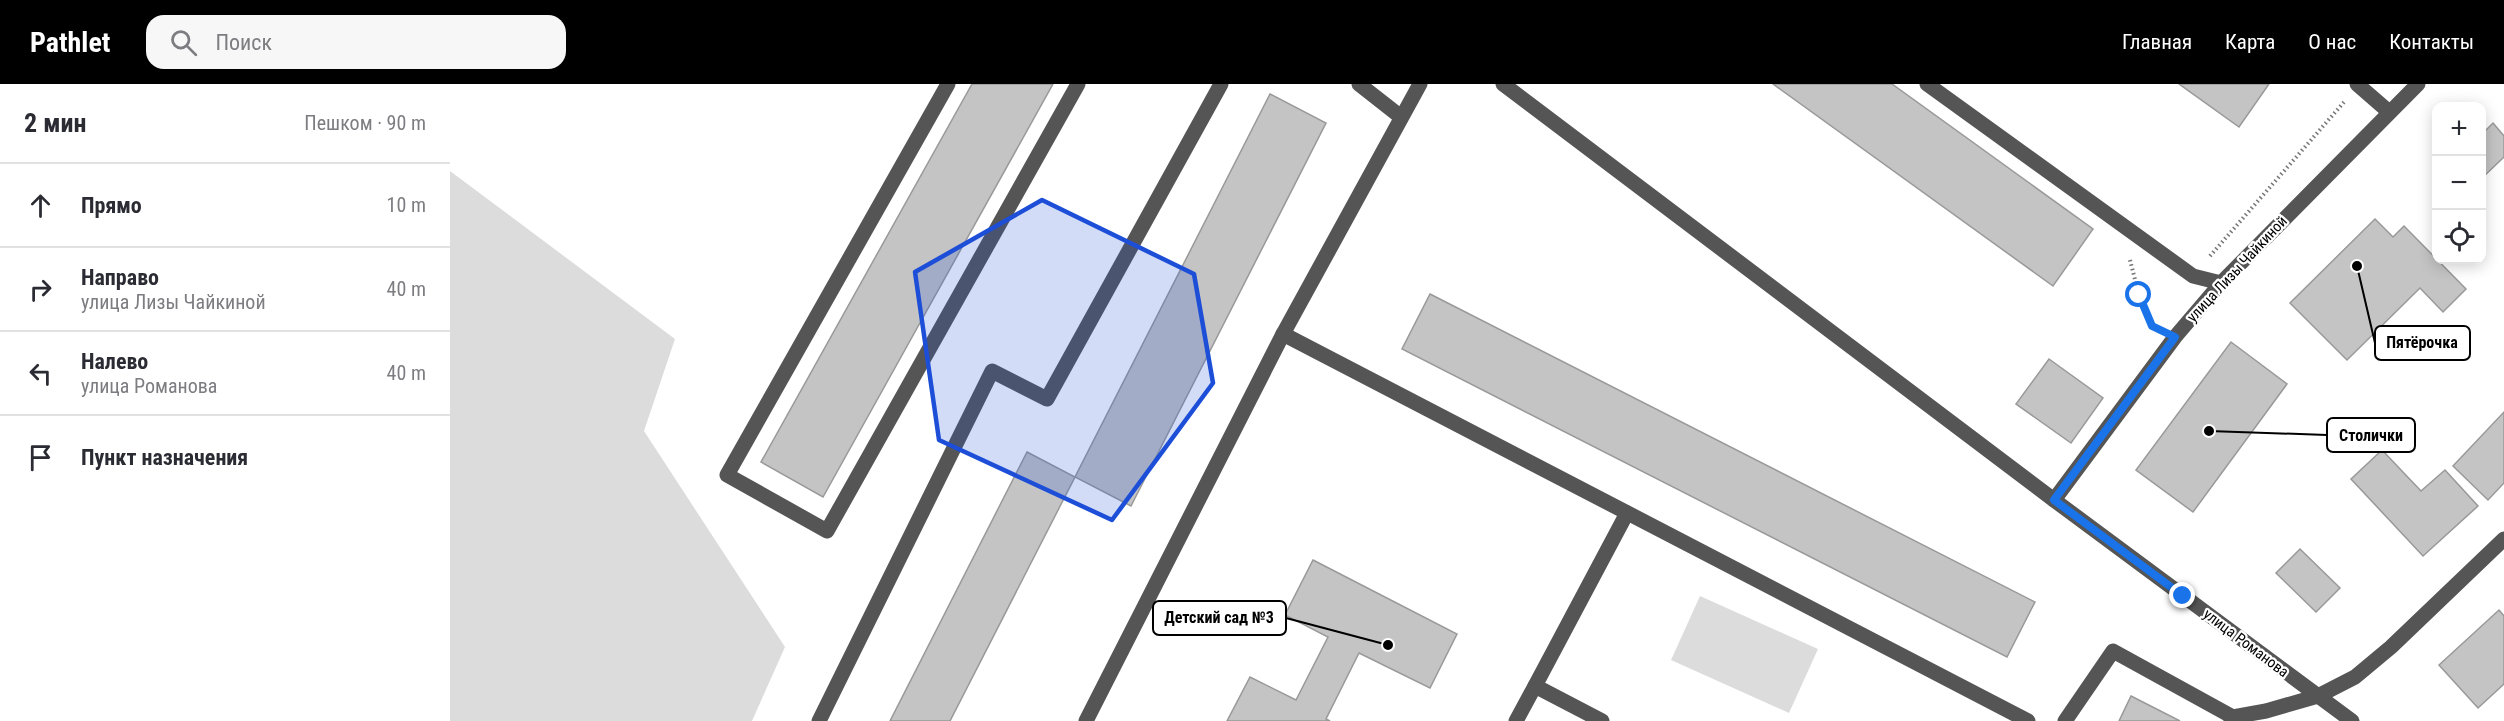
<!DOCTYPE html>
<html lang="ru">
<head>
<meta charset="utf-8">
<style>
	body { margin:0; font-family:"Roboto Condensed",sans-serif; background:#f7f7f7; color:#2b2b33 }
	.controls { position:absolute; right:18px; top:18px; display:grid; overflow:hidden; border-radius:12px; box-shadow:0 3px 15px #0003 }
	.controls button { width:54px; height:54px; display:grid; place-items:center; padding:0; border:0; border-bottom:2px solid #e1e1e2; background:#fff; color:#2b2b33; font:30px sans-serif }
	.stop { position:absolute; width:18px; height:18px; margin:-14px; border:4px solid #1a73e8; border-radius:50%; background:#fff }
	.stop.end { background:#1a73e8; border-color:#fff; box-shadow:0 2px 6px #0008 }
	.list { margin:0; padding:0; list-style:none }
	h2 { display:flex; justify-content:space-between; align-items:center; height:78px; margin:0; padding:0 24px; font-size:26px }
	h2 small { font-size:20px; font-weight:400; color:#7c7c81 }
	.list li { display:grid; grid-template-columns:39px 1fr auto; gap:18px; align-items:center; box-sizing:border-box; height:84px; padding:0 24px; border-top:2px solid #e1e1e2 }
	.list b { display:block; font-size:22px; white-space:nowrap }
	.list p { margin:0; font-size:20px; white-space:nowrap; color:#7c7c81 }
	.list em { font-size:20px; font-style:normal; color:#7c7c81 }
	.icon { flex:none; width:33px; height:33px; fill:none; stroke:currentColor; stroke-width:2; stroke-linecap:round; stroke-linejoin:round }
	.map { position:relative; flex:none; width:2054px; height:637px; overflow:hidden }
	header { display:flex; align-items:center; gap:36px; box-sizing:border-box; height:84px; padding:0 30px; background:#000; color:#fff }
	header strong { font-size:28px }
	nav { display:flex; gap:33px; margin-inline-start:auto; font-size:21px }
	.search { width:420px; height:54px; background:#f7f7f7; display:flex; align-items:center; gap:15px; box-sizing:border-box; padding:0 21px; border-radius:18px; color:#7c7c81; font-size:22px }
	main { display:flex }
	aside { flex:1; background:#fff }
	.map>svg:first-child { display:block }
</style>
</head>
<body>
<header>
<strong>Pathlet</strong>
<div class="search"><svg class="icon" aria-label="search" viewBox="0 0 24 24"><circle cx="10" cy="10" r="6"/><path d="M15 15l6 6"/></svg>Поиск</div>
<nav><a>Главная</a><a>Карта</a><a>О нас</a><a>Контакты</a></nav>
</header>
<main>
<aside>
<h2>2 мин<small>Пешком · 90 m</small></h2>
<ul class="list">
<li><svg class="icon" aria-label="ahead" viewBox="0 0 24 24"><path d="M12 20V5M6 11l6-6 6 6"/></svg><div><b>Прямо</b></div><em>10 m</em></li>
<li><svg class="icon" aria-label="right" viewBox="0 0 24 24"><path d="M7 20v-9h11M14 6l5 5-5 5"/></svg><div><b>Направо</b><p>улица Лизы Чайкиной</p></div><em>40 m</em></li>
<li><svg class="icon" aria-label="left" viewBox="0 0 24 24"><path d="M17 20v-9H6M10 6l-5 5 5 5"/></svg><div><b>Налево</b><p>улица Романова</p></div><em>40 m</em></li>
<li><svg class="icon" aria-label="arrive" viewBox="0 0 24 24"><path d="M6 21V4h12l-3 4 3 4H6"/></svg><div><b>Пункт назначения</b></div></li>
</ul>
</aside>
<div class="map">
<svg width="2054" height="637" viewBox="0 0 2054 637">
	<rect width="100%" height="100%" fill="#fff"/>
	<g fill="#dcdcdc">
		<polygon points="0,87 225,255 194,347 335,563 302,637 0,637"/>
		<polygon points="1250,512 1368,565 1339,629 1221,576"/>
	</g>
	<g fill="#c4c4c4" stroke="#999" stroke-width="1.5">
		<polygon points="522,0 603,0 373,413 311,378"/>
		<polygon points="1323,0 1442,0 1643,145 1603,202"/>
		<polygon points="1729,0 1819,0 1789,43"/>
		<polygon points="820,10 876,39 681,422 625,393"/>
		<polygon points="2043,39 2054,52 2054,73 2032,94 2032,50"/>
		<polygon points="1925,135 1943,153 1954,142 2016,205 1993,228 1970,204 1897,276 1840,219"/>
		<polygon points="980,210 1585,518 1557,573 952,265"/>
		<polygon points="1781,258 1837,300 1743,428 1686,386"/>
		<polygon points="1599,275 1653,314 1621,359 1566,320"/>
		<polygon points="2054,328 2054,399 2038,416 2003,382"/>
		<polygon points="1932,366 1971,407 1995,386 2028,422 1973,472 1901,395"/>
		<polygon points="577,368 625,393 500,637 440,637"/>
		<polygon points="1850,465 1890,504 1866,528 1826,489"/>
		<polygon points="863,476 1007,550 980,604 909,569 876,635 880,637 777,637 800,593 846,616 878,553 835,531"/>
		<polygon points="2049,526 2054,532 2054,600 2028,624 1989,581"/>
		<polygon points="1681,612 1730,637 1669,637"/>
	</g>
	<g fill="none" stroke-linecap="round" stroke-linejoin="round">
		<g stroke="#777" stroke-width="4" stroke-dasharray="1.5 3" stroke-linecap="butt">
			<polyline points="1760,172 1895,17"/>
			<polyline points="1680,176 1689,211 1702,242 1706,244"/>
		</g>
		<g stroke="#555" stroke-width="15">
			<polyline points="498,0 277,391 377,447 628,0"/>
			<polyline points="909,0 951,33"/>
			<polyline points="1053,0 1604,416 1902,637"/>
			<polyline points="1477,0 1743,192 1771,199"/>
			<polyline points="1907,0 1938,27"/>
			<polyline points="833,250 1578,637"/>
			<polyline points="1604,416 1725,253 1771,199 1968,0"/>
			<polyline points="369,637 542,287 597,315 771,0"/>
			<polyline points="636,637 833,250 970,0"/>
			<polyline points="1066,637 1085,602"/>
			<polyline points="1152,637 1085,602 1177,429"/>
			<polyline points="1615,637 1663,567 1783,633"/>
			<polyline points="1781,637 1783,633 1816,627 1868,612 1905,593 1941,563 2054,455"/>
		</g>
	</g>
	<g fill="none" stroke-linecap="round" stroke-linejoin="round">
		<polyline stroke="#1a73e8" stroke-width="8" points="1689,211 1702,242 1725,253 1604,416 1733,512"/>
	</g>
	<path fill="#1d4ed8" fill-opacity="0.2" stroke="#1d4ed8" stroke-width="4.5" stroke-linejoin="round" d="M 592,116 L 744,190 L 763,299 L 662,436 L 489,356 L 465,188 Z"/>
	<g text-anchor="middle" dominant-baseline="central" stroke-width="4.5" stroke-linejoin="round" paint-order="stroke">
		<g font-size="15" fill="#000" stroke="#fff">
			<text transform="translate(1787 185) rotate(-47)">улица Лизы Чайкиной</text>
			<text transform="translate(1796 559) rotate(37)">улица Романова</text>
		</g>
	</g>
	<path fill="none" stroke="#000" stroke-width="2" d="M1907 182L1925 259M1759 347L1877 351M938 561L836 534"/>
	<g fill="#000" stroke="#fff" stroke-width="2">
		<circle cx="1907" cy="182" r="6"/>
		<circle cx="1759" cy="347" r="6"/>
		<circle cx="938" cy="561" r="6"/>
	</g>
	<g fill="#fff" stroke="#000" stroke-width="2">
		<rect x="1925" y="242" width="95" height="34" rx="6"/>
		<rect x="1877" y="334" width="88" height="34" rx="6"/>
		<rect x="703" y="517" width="133" height="34" rx="6"/>
	</g>
	<g font-size="16" text-anchor="middle" font-weight="bold" fill="#000">
		<text x="1972" y="264">Пятёрочка</text>
		<text x="1921" y="357">Столички</text>
		<text x="769" y="539">Детский сад №3</text>
	</g>
</svg>
<div class="controls">
<button>+</button>
<button>−</button>
<button><svg class="icon" aria-label="locate" viewBox="0 0 24 24"><circle cx="12" cy="12" r="6"/><path d="M12 2v4M12 18v4M2 12h4M18 12h4"/></svg></button>
</div>
<div class="stop" style="left:1689px;top:211px"></div>
<div class="stop end" style="left:1733px;top:512px"></div>
</div>
</main>
</body>
</html>
